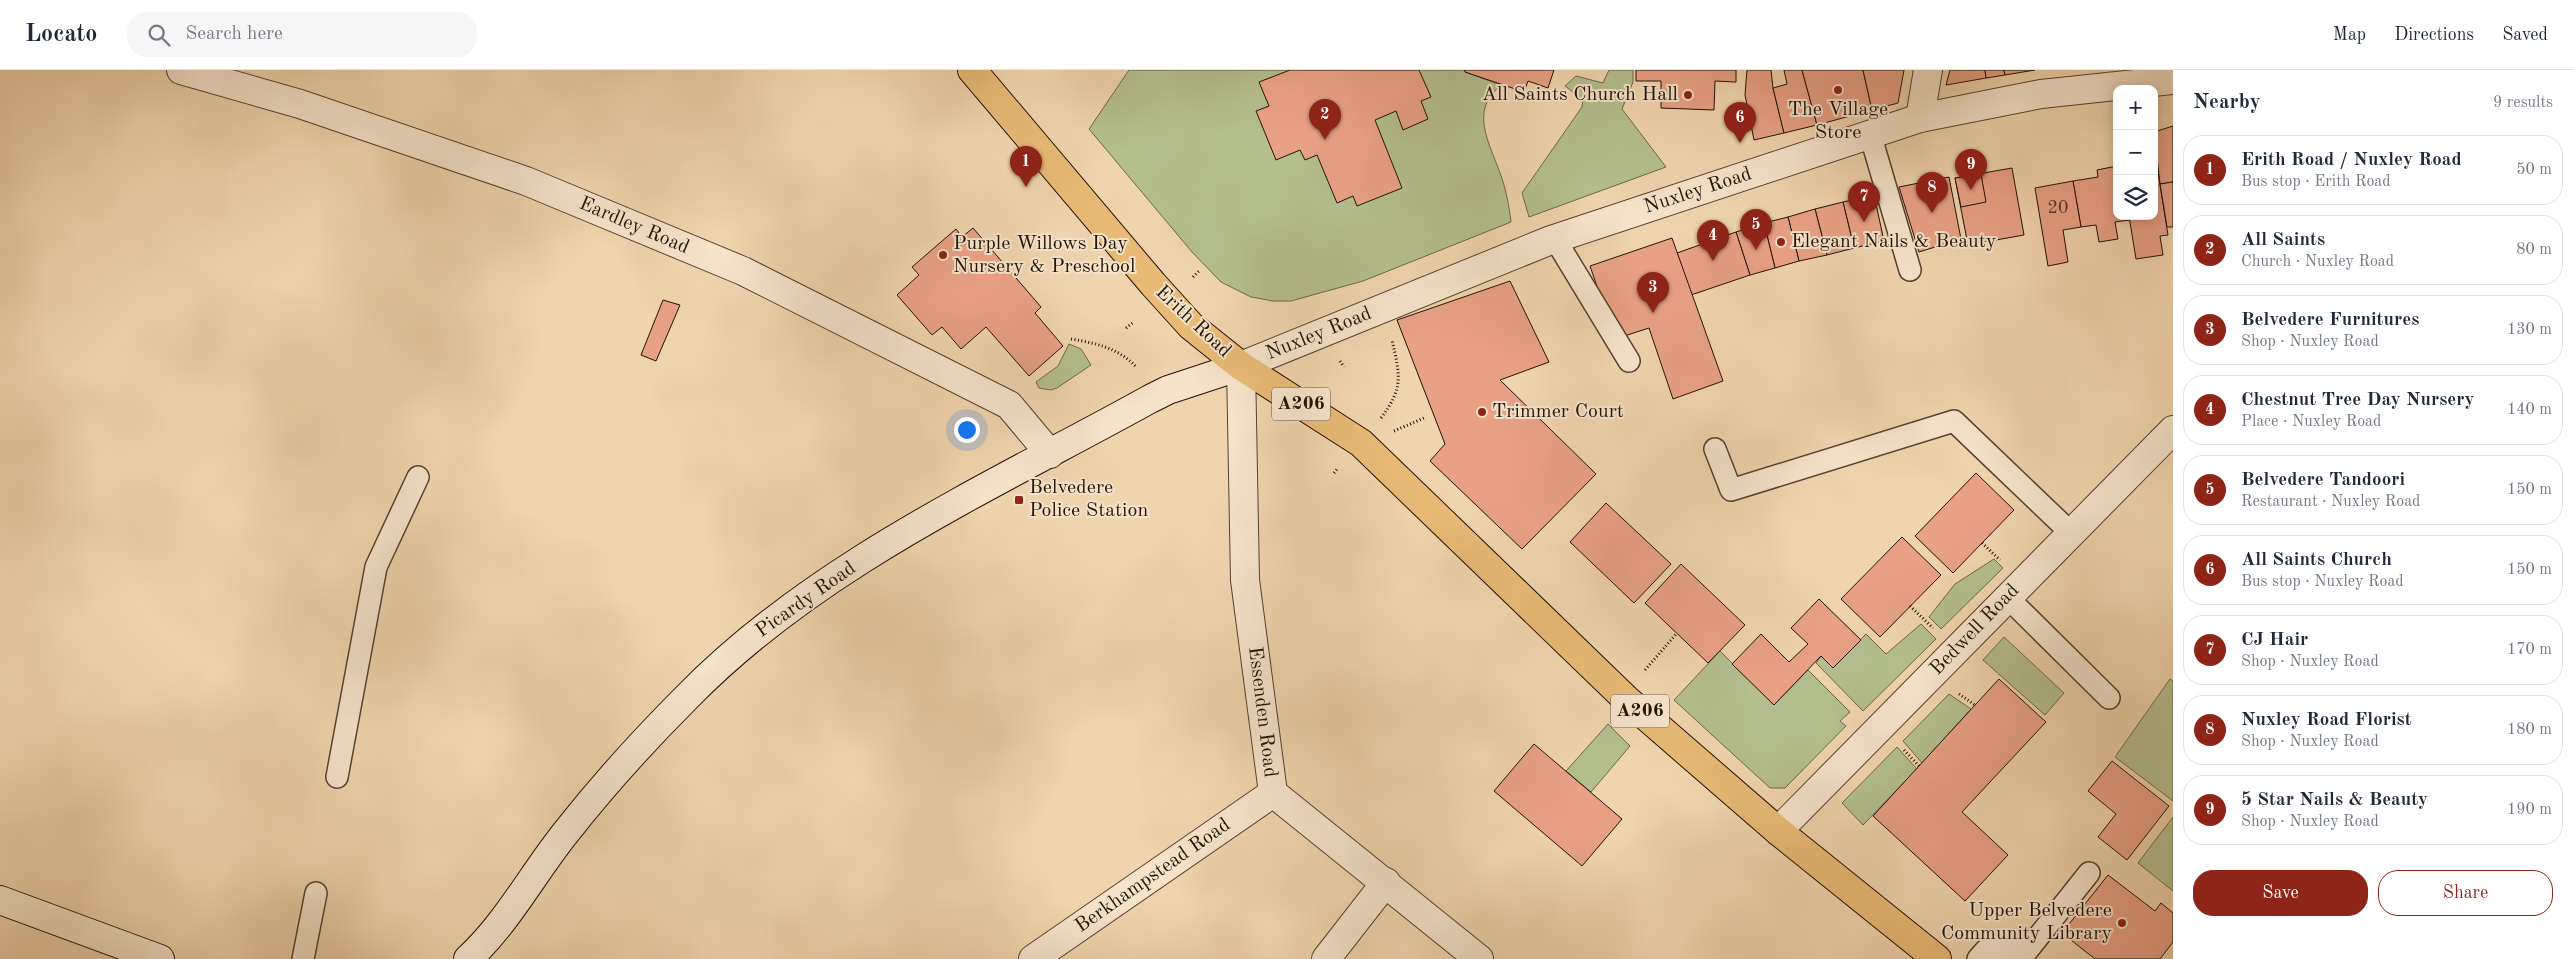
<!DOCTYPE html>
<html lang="en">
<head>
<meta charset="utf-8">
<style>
	body { margin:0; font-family:"Old Standard TT",serif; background:#f6f6f7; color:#1f2937 }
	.controls { position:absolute; right:15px; top:15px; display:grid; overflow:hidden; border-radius:10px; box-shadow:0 2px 12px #0003 }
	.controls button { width:45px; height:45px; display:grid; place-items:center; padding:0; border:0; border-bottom:1px solid #e0e1e3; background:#fff; color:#1f2937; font:25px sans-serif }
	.you { position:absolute; left:966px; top:359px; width:18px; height:18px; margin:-12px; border:4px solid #fff; border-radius:50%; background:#1a73e8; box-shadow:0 0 0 8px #1a73e833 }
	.badge { display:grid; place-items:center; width:32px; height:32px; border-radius:50%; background:#8f2418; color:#fff; font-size:16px; font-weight:700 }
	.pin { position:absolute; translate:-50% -41px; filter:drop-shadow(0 1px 2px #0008) }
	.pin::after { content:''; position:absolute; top:26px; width:18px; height:15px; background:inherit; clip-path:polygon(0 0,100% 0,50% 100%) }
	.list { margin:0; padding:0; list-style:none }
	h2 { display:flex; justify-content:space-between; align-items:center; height:65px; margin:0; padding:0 20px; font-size:21px }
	h2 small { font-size:16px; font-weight:400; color:#747a83 }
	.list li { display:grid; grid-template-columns:32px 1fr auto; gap:15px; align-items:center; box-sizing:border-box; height:70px; margin:0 10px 10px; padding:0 10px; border:1px solid #e0e1e3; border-radius:20px }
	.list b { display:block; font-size:19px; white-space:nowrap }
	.list p { margin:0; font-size:16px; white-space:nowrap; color:#747a83 }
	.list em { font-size:16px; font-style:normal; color:#747a83 }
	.actions { display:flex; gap:10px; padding:15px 20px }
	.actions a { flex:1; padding:11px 0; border:1px solid #8f2418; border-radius:20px; text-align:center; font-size:18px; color:#8f2418 }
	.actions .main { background:#8f2418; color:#fff }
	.icon { flex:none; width:28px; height:28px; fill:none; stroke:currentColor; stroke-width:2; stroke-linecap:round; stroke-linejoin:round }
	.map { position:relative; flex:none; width:2173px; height:889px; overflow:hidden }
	header { display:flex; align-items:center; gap:30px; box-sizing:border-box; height:70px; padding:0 25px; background:#fff; border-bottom:1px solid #e0e1e3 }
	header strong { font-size:24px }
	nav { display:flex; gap:28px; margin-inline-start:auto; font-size:18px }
	.search { width:350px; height:45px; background:#f6f6f7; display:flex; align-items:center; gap:12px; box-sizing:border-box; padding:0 18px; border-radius:20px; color:#747a83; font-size:19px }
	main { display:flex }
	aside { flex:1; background:#fff }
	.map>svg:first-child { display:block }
</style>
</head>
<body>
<header>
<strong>Locato</strong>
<div class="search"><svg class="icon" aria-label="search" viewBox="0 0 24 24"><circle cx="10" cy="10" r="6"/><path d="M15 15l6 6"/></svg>Search here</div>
<nav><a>Map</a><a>Directions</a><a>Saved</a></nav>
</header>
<main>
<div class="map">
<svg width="2173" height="889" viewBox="0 0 2173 889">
	<rect width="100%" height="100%" fill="#f0d4ad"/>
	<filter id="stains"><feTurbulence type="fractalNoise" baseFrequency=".004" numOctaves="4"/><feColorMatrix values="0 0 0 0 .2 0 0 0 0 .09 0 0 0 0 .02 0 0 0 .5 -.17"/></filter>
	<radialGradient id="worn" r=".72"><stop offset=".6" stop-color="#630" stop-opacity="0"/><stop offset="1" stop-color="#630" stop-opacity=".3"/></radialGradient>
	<g fill="#b4be8f" stroke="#6a684a">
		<path d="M 1129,0 L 1465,0 L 1465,2 L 1501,15 C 1469,40 1489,72 1500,103 C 1506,119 1509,135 1511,152 L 1363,211 L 1291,231 L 1273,231 L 1251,227 L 1221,212 L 1192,182 L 1089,59 Z"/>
		<polygon points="1609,0 1633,0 1633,12 1622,39 1666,97 1529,147 1522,123 1582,37 1583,30 1565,16 1576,6 1603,13"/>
		<polygon points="1069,274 1081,279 1091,295 1057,318 1051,320 1039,318 1036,312 1058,296"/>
		<polygon points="1994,489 2003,498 1941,559 1929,547 1955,514"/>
		<polygon points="1921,554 1936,569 1863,641 1816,593 1821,586 1833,598 1866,564 1886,584"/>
		<polygon points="2004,567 2064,623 2045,645 1983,590"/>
		<polygon points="1720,581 1774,635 1808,600 1850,642 1840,651 1846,656 1785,718 1770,718 1674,630"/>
		<polygon points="2170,609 2173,611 2173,731 2115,687"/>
		<polygon points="1949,624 1971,639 1922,693 1903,671"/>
		<polygon points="1608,654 1630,676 1591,722 1566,701"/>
		<polygon points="1897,677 1917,699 1863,755 1842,733"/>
		<polygon points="2173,747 2173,821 2138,793"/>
	</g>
	<g fill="#e9a186" stroke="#211206">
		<polygon points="1290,0 1419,0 1431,27 1421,31 1428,49 1403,60 1396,41 1375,50 1402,118 1357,136 1353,126 1337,133 1317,85 1305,90 1300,80 1276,90 1256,41 1269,36 1259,12"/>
		<polygon points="1465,0 1554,0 1548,18 1528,11 1524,22 1465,2"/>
		<polygon points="1636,0 1736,0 1736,12 1715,11 1714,40 1661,38 1661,11 1636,11"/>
		<polygon points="1747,0 1771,0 1773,18 1784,63 1754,70 1745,25"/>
		<polygon points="1784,0 1802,0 1817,55 1784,63 1773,18 1787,14"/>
		<polygon points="1802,0 1863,0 1872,40 1817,55"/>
		<polygon points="1863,0 1904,0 1898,33 1872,40"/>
		<polygon points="1950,0 1985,0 1986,8 1946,15"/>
		<polygon points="1985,0 2004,0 2005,5 1986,8"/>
		<polygon points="2004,0 2035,0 2005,5"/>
		<polygon points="2173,56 2173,112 2160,114 2154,62"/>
		<polygon points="2154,77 2168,165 2160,166 2163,185 2136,189 2129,146 2154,146"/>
		<polygon points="2117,96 2117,146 2129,146 2130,150 2115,152 2118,169 2099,172 2096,155 2081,157 2073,111 2098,107 2097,100"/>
		<polygon points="2012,98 2024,165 1968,175 1955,108"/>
		<polygon points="1981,104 1986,132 1961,137 1955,108"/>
		<polygon points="1949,107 1961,169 1919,182 1899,117"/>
		<polygon points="2073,111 2081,157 2063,160 2068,192 2048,196 2035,118"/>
		<polygon points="2173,112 2173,157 2167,157 2160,114"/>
		<polygon points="1874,125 1884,171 1854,178 1843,132"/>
		<polygon points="1843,132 1854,178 1827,185 1815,139"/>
		<polygon points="1815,139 1827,185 1799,191 1788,147"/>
		<polygon points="1788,147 1799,191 1775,198 1764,153"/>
		<polygon points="1764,153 1775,198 1750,205 1736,162"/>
		<polygon points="973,158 1041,237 1035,243 1063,276 1029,306 986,257 961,279 942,257 932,265 897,225 919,205 912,197 956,159 962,167"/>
		<polygon points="1736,162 1750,205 1691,225 1677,183"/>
		<polygon points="1672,168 1723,311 1673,329 1649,258 1615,269 1590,196"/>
		<polygon points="1510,211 1549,292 1500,310 1596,404 1522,479 1430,391 1445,374 1397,250"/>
		<polygon points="663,230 680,235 656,291 641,285"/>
		<polygon points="1976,403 2014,440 1953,503 1915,466"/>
		<polygon points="1606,433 1671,494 1634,533 1570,472"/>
		<polygon points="1902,467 1941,505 1880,567 1841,529"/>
		<polygon points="1681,494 1745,555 1708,593 1645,533"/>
		<polygon points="1819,529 1861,570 1833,598 1821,586 1774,635 1732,594 1761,564 1789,592 1808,574 1791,558"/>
		<polygon points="1999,609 2046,652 1962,742 2008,785 1965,831 1873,746"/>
		<polygon points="1534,674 1622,749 1582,796 1494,721"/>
		<polygon points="2112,691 2169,736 2127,790 2098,767 2116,744 2088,721"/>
		<polygon points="2108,805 2155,841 2161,833 2173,843 2173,872 2160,889 2095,889 2062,863"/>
	</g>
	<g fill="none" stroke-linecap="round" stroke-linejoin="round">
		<g stroke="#554230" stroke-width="24">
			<g id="lane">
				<polyline points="1870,64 1910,200"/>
				<polyline points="1555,169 1629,291"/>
				<polyline points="1715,379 1731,420 1954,351 2071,463"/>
				<polyline points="2007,527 2109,628"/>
				<polyline points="337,707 376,497 418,407"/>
				<polyline points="303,889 316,823"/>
				<polyline points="1978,889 1986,880 2027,881 2089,803"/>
			</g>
		</g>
		<g stroke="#554230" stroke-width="30">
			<g id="street">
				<polyline points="181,0 300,34 526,111 743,201 1009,335 1050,384"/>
				<polyline points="1920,48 1928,0"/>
				<polyline points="1778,761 2173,360"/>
				<polyline points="1033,889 1273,723"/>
				<polyline points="1326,889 1386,812"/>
				<polyline points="1479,889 1273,723 1245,510 1241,296 1551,170 1920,48 2041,24 2173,10"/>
			</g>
		</g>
		<g stroke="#211206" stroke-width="30">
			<g id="secondary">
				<polyline points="0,830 160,889"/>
				<path d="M 468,889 C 508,852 533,803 567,761 C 604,714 645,669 687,627 C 816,495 991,417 1150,329 L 1168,320 L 1241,296"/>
			</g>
		</g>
		<g stroke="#211206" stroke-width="30">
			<polyline id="primary" points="972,0 1153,214 1191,256 1241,296 1361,373 1626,629 1778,761 1937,889"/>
		</g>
		<g stroke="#211206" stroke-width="3" stroke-dasharray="1 2.5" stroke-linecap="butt">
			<polyline points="1193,207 1199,201"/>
			<polyline points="1126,258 1134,252"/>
			<path d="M 1071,269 C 1095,273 1119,278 1136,297"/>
			<polyline points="1340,291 1344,297"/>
			<path d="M 1381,348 C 1404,317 1400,306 1392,270"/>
			<polyline points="1394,361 1424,348"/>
			<polyline points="1334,403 1338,398"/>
			<polyline points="1982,473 2000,490"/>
			<polyline points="1910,536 1933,558"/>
			<polyline points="1645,600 1677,563"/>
			<polyline points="1959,624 1975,635"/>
			<polyline points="1904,680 1919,696"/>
		</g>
		<use href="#lane" stroke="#f5e3ca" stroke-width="21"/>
		<use href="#street" stroke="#f5e3ca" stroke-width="28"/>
		<use href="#secondary" stroke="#f5e3ca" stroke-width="28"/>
		<use href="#primary" stroke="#e8ba76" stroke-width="28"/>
	</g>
	<g fill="#8f2418" stroke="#f5e3ca" stroke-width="2">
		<circle cx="1838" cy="20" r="5"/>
		<circle cx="1688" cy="25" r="5"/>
		<circle cx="1781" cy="172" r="5"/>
		<circle cx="943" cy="185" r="5"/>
		<circle cx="1482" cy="342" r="5"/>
		<rect x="1014" y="425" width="10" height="10" rx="2.5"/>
		<circle cx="2122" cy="853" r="5"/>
	</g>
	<g text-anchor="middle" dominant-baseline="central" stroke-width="4" stroke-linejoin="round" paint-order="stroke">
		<g font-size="18" fill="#533626">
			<text x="2058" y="138">20</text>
		</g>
		<g fill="#f5e3ca" stroke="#615141" stroke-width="1">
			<rect x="1272" y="317.5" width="58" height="33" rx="4"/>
			<rect x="1611" y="624.5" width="58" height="33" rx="4"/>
		</g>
		<g font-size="19" font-weight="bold" fill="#211206">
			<text x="1301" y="334">A206</text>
			<text x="1640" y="641">A206</text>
		</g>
		<g font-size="20" fill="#211206" stroke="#f5e3ca" text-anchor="start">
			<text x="1678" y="25" text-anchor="end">All Saints Church Hall</text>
			<text x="1838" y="40" text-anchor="middle">The Village<tspan x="1838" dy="23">Store</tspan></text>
			<text x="1791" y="172">Elegant Nails &amp; Beauty</text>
			<text x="953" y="174">Purple Willows Day<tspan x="953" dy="23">Nursery &amp; Preschool</tspan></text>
			<text x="1492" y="342">Trimmer Court</text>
			<text x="1029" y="418">Belvedere<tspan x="1029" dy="23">Police Station</tspan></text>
			<text x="2112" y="841" text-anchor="end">Upper Belvedere<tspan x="2112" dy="23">Community Library</tspan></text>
		</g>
		<g font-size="20" fill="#211206" stroke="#f5e3ca">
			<text transform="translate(1698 121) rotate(-18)">Nuxley Road</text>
			<text transform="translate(634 156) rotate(23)">Eardley Road</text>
			<text transform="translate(1193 252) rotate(43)">Erith Road</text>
			<text transform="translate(1319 264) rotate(-22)">Nuxley Road</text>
			<text transform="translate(806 530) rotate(-35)">Picardy Road</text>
			<text transform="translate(1975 560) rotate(-46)">Bedwell Road</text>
			<text transform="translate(1262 642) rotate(83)">Essenden Road</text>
			<text transform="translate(1153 806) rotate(-35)">Berkhampstead Road</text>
		</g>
	</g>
	<rect width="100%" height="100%" filter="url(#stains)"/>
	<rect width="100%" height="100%" fill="url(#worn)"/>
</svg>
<div class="controls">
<button>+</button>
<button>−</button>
<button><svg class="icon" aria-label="layers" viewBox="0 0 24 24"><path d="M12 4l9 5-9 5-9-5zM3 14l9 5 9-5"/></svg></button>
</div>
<div class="you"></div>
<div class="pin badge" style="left:1026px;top:117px">1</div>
<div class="pin badge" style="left:1325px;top:70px">2</div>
<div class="pin badge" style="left:1653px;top:243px">3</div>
<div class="pin badge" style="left:1713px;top:191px">4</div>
<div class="pin badge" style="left:1756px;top:180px">5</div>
<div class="pin badge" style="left:1740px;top:73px">6</div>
<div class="pin badge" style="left:1864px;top:152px">7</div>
<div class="pin badge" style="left:1932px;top:143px">8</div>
<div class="pin badge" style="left:1971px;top:120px">9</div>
</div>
<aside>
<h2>Nearby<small>9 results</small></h2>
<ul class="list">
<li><span class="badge">1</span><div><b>Erith Road / Nuxley Road</b><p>Bus stop · Erith Road</p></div><em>50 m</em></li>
<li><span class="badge">2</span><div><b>All Saints</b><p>Church · Nuxley Road</p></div><em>80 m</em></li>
<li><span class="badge">3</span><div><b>Belvedere Furnitures</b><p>Shop · Nuxley Road</p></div><em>130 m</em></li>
<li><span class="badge">4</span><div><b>Chestnut Tree Day Nursery</b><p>Place · Nuxley Road</p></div><em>140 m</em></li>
<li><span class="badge">5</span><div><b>Belvedere Tandoori</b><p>Restaurant · Nuxley Road</p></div><em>150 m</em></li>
<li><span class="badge">6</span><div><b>All Saints Church</b><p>Bus stop · Nuxley Road</p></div><em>150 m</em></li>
<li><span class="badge">7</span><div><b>CJ Hair</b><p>Shop · Nuxley Road</p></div><em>170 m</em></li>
<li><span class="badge">8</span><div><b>Nuxley Road Florist</b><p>Shop · Nuxley Road</p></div><em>180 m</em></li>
<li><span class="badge">9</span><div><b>5 Star Nails &amp; Beauty</b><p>Shop · Nuxley Road</p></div><em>190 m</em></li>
</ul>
<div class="actions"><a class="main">Save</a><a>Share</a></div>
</aside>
</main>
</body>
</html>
